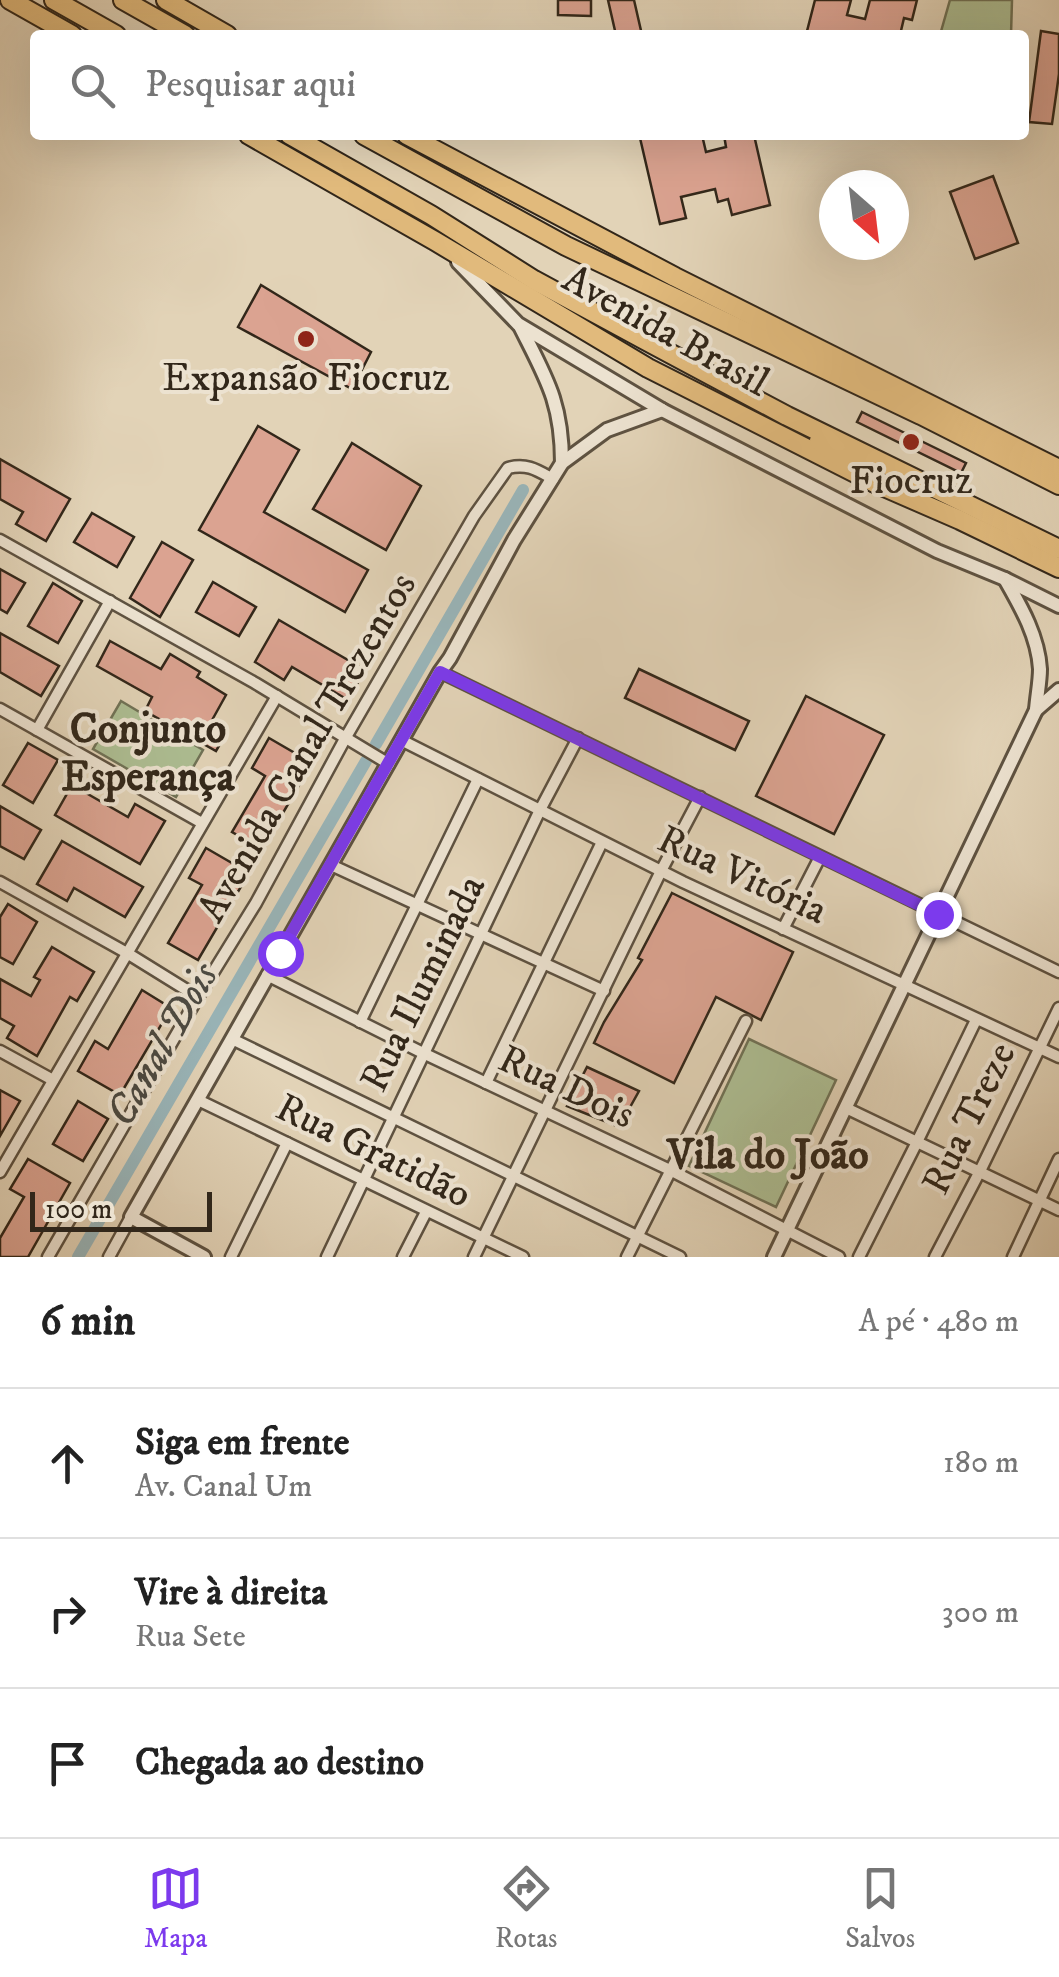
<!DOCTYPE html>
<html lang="pt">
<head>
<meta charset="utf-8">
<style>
	body { margin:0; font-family:"IM FELL DW Pica",serif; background:#f6f6f6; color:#222 }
	.compass { position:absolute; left:819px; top:170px; width:90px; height:90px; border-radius:50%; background:#fff; box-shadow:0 10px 40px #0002; rotate:152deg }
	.scale { position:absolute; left:30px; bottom:25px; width:182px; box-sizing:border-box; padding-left:10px; border:5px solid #32271a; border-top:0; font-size:28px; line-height:35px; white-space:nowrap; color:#32271a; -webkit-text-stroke:8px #ece2d0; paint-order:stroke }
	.stop { position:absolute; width:30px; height:30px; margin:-22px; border:8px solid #7c3aed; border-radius:50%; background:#fff }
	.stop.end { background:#7c3aed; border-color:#fff; box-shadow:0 2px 10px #0008 }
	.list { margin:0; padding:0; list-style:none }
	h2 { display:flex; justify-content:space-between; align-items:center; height:130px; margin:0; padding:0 40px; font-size:42px }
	h2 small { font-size:32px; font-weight:400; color:#767676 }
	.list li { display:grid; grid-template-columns:65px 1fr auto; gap:30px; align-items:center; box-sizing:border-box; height:150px; padding:0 40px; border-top:2px solid #e0e0e0 }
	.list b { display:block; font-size:38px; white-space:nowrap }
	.list p { margin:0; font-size:32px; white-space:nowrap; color:#767676 }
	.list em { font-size:32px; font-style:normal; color:#767676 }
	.icon { flex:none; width:55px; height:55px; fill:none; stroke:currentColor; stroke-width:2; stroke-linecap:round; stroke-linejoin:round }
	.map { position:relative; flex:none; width:1059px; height:1257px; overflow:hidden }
	.search { position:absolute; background:#fff; box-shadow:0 10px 40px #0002; left:30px; right:30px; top:30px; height:110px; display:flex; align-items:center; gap:25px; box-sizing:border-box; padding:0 35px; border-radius:10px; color:#767676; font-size:38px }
	.sheet { height:580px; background:#fff }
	nav { display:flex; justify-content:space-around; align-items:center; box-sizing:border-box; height:140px; border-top:2px solid #e0e0e0; background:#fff; font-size:28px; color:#767676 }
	nav a { display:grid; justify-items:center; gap:5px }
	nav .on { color:#7c3aed }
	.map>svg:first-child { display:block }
</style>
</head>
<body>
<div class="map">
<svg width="1059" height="1257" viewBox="0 0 1059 1257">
	<rect width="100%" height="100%" fill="#e2d3b7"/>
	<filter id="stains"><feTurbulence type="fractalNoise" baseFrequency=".002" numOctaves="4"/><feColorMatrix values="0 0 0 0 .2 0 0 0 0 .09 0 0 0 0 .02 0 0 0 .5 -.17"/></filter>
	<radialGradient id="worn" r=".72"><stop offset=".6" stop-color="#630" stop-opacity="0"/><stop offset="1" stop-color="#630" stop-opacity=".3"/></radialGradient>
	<g fill="#adbe93" stroke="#707256" stroke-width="2.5">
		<polygon points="950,0 1012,0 1011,35 940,35"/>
		<polygon points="121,701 203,750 176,797 93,749"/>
		<polygon points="749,1039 836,1080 776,1207 689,1166"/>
	</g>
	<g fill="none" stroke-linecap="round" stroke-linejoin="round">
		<g stroke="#99b5b9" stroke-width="12">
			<polyline points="376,744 523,490"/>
			<polyline points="78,1257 366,761"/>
		</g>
	</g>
	<g fill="#dba391" stroke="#32271a" stroke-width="2.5">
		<polygon points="558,0 591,0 591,16 558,15"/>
		<polygon points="608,0 634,0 642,35 616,35"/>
		<polygon points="815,0 851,0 847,15 865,19 870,0 917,0 912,20 904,18 900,35 806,35"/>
		<polygon points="1041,31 1059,34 1059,74 1052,124 1029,122"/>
		<polygon points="651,135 702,135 706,152 726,147 724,135 754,135 770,205 732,215 728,199 718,202 715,189 681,197 686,218 660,224 640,138"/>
		<polygon points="993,176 1018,243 975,259 950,192"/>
		<polygon points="261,285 371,352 352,389 238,327"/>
		<polygon points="862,412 966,463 961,473 857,422"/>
		<polygon points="258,426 299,450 264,512 368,570 345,612 199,530"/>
		<polygon points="352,443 421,486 386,550 313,509"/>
		<polygon points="0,459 70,499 46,541 16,524 23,512 0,499"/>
		<polygon points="92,513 134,537 117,567 74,542"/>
		<polygon points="162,542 193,560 160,617 130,598"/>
		<polygon points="0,569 25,583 7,613 0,609"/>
		<polygon points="213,582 256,607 239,636 196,612"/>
		<polygon points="53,583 82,601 58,643 28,626"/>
		<polygon points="279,620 365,670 348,700 292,667 284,680 255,662"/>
		<polygon points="0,633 59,666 41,696 0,672"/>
		<polygon points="110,641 161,669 170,654 200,672 197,677 226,695 211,722 227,732 216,751 145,711 152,697 97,666"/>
		<polygon points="639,669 749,721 735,750 625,698"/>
		<polygon points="806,696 884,735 834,834 756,796"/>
		<polygon points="269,738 312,763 262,849 232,832 265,776 252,768"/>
		<polygon points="28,743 58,760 33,803 3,785"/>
		<polygon points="72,785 128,817 135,804 165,821 140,864 55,815"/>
		<polygon points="0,806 41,830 24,859 0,846"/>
		<polygon points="62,841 143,887 125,917 74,888 67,901 37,884"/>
		<polygon points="206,848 249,873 198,960 168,943 202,885 189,878"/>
		<polygon points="672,893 793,952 761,1020 716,997 674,1083 594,1043 604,1022 642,960 638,958"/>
		<polygon points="8,904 37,922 13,964 0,957 0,917"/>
		<polygon points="52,947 94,972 77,1001 70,997 37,1056 7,1038 14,1026 0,1018 0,979 31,996 40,980 34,977"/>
		<polygon points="142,990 171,1008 120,1095 78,1071 95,1041 108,1049"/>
		<polygon points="587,1067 639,1091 619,1127 567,1106"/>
		<polygon points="0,1090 20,1101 0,1136"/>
		<polygon points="78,1101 108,1119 83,1161 53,1144"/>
		<polygon points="28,1159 70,1183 28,1257 0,1257 0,1238 24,1197 10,1189"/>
	</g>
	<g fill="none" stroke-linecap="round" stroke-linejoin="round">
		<g stroke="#5e5241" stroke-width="15">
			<g id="minor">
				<polyline points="0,540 255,683 389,764"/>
				<polyline points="440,672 1059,972"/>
				<polyline points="0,709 202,823"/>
				<polyline points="37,730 110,601"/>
				<polyline points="403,741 683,882 1059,1057"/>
				<polyline points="331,865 604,991"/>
				<polyline points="0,882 127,953 198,997"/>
				<polyline points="783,929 820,857"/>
				<polyline points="267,975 423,1053 670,1170 839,1257"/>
				<polyline points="360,1022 478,779"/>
				<polyline points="232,1039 680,1257"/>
				<polyline points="0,1051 53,1080"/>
				<polyline points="486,1083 602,842"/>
				<polyline points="198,1100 523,1257"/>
				<polyline points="846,1108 1059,1210"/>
				<polyline points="0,1172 277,696"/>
				<path d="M 48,1257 L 198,997 L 256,903 L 346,737 L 474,516 L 508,468 C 527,463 537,470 553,479"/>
				<polyline points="109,1257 131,1217"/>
				<polyline points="231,1257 287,1143"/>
				<polyline points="327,1257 540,810 578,738"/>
				<polyline points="403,1257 426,1212"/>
				<polyline points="474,1257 661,871 700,797"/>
				<polyline points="627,1257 746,1021"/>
				<polyline points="859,1257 917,1142 976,1020"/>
				<polyline points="935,1257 980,1171 1059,1008"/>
				<polyline points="1013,1257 1059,1159"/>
			</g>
		</g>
		<g stroke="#5e5241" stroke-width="18">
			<g id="tertiary">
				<polyline points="458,262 518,324 662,410 937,551 1005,579 1059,606"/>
				<path d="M 520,326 C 546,378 562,402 562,463"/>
				<polyline points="1036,710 1059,690"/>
				<polyline points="204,1257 131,1217 440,672 450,658 514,540 562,463 607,430 662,410"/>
				<path d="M 774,1257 L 1036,710 C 1037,696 1040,682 1040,669 C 1038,636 1021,607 1005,579"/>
			</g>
		</g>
		<g stroke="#32271a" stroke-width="22">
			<g id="trunk">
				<polyline points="10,0 72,35"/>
				<polyline points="166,0 227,35"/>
				<polyline points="249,135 435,241 648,368 875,483 960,520 1059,568"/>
				<polyline points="407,135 675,277 1059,469"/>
			</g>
		</g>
		<g stroke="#32271a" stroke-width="22">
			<g id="motorway">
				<polyline points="54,0 116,35"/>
				<polyline points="123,0 185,35"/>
				<polyline points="290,135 431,215 534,280 643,339 787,416 1059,549"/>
				<polyline points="364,135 566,246 921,415 1059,485"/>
				<polyline points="819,441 875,483"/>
			</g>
		</g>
		<use href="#minor" stroke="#ece2d0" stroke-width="10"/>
		<use href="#tertiary" stroke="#ece2d0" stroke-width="12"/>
		<use href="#trunk" stroke="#e1ba7c" stroke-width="18"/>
		<use href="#motorway" stroke="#e1ba7c" stroke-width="18"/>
	</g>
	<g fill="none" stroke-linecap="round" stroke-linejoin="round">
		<polyline stroke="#7c3aed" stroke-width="12" points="280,953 440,672 938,914"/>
	</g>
	<g fill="#8f2418" stroke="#ece2d0" stroke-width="4">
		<circle cx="306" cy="339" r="10"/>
		<circle cx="911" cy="442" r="10"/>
	</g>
	<g text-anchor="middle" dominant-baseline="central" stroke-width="8" stroke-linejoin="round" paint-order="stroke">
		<g font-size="40" fill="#32271a" stroke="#ece2d0">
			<text transform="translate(665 332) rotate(29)">Avenida Brasil</text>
			<text transform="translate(308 748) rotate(-60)">Avenida Canal Trezentos</text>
			<text transform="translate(742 876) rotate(25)">Rua Vitória</text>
			<text transform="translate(424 984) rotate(-64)">Rua Iluminada</text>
			<text transform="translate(566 1088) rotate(25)">Rua Dois</text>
			<text transform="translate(970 1119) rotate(-64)">Rua Treze</text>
			<text transform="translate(373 1152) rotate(26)">Rua Gratidão</text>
		</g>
		<g font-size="40" fill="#32271a" stroke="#ece2d0">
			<text x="306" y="379">Expansão Fiocruz</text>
			<text x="911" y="482">Fiocruz</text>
		</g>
		<g font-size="42" font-weight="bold" fill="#32271a" stroke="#ece2d0">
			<text x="148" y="730">Conjunto<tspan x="148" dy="48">Esperança</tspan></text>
			<text x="768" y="1156">Vila do João</text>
		</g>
		<g font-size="42" font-style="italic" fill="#4c4a42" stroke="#ece2d0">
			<text transform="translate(163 1045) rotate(-60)">Canal Dois</text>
		</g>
	</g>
	<rect width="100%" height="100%" filter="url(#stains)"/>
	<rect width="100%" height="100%" fill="url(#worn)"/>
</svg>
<svg class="compass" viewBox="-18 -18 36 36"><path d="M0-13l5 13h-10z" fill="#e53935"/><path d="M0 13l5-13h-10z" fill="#767676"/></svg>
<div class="scale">100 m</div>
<div class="stop" style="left:280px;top:953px"></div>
<div class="stop end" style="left:938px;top:914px"></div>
<div class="search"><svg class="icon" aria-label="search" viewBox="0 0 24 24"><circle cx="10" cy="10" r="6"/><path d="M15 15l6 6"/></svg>Pesquisar aqui</div>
</div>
<section class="sheet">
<h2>6 min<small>A pé · 480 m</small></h2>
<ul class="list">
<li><svg class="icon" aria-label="ahead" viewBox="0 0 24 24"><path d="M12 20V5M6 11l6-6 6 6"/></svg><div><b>Siga em frente</b><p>Av. Canal Um</p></div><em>180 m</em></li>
<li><svg class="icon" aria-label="right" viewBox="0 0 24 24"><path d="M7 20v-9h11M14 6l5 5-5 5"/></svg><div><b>Vire à direita</b><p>Rua Sete</p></div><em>300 m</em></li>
<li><svg class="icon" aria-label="arrive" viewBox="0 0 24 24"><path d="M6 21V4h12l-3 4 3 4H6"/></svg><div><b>Chegada ao destino</b></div></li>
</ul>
</section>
<nav>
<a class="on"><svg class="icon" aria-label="map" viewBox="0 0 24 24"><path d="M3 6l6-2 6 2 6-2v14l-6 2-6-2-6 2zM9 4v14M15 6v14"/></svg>Mapa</a>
<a><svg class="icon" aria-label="directions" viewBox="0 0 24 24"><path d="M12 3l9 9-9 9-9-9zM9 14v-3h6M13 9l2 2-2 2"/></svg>Rotas</a>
<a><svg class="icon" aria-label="saved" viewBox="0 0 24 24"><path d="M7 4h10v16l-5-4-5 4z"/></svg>Salvos</a>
</nav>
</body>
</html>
